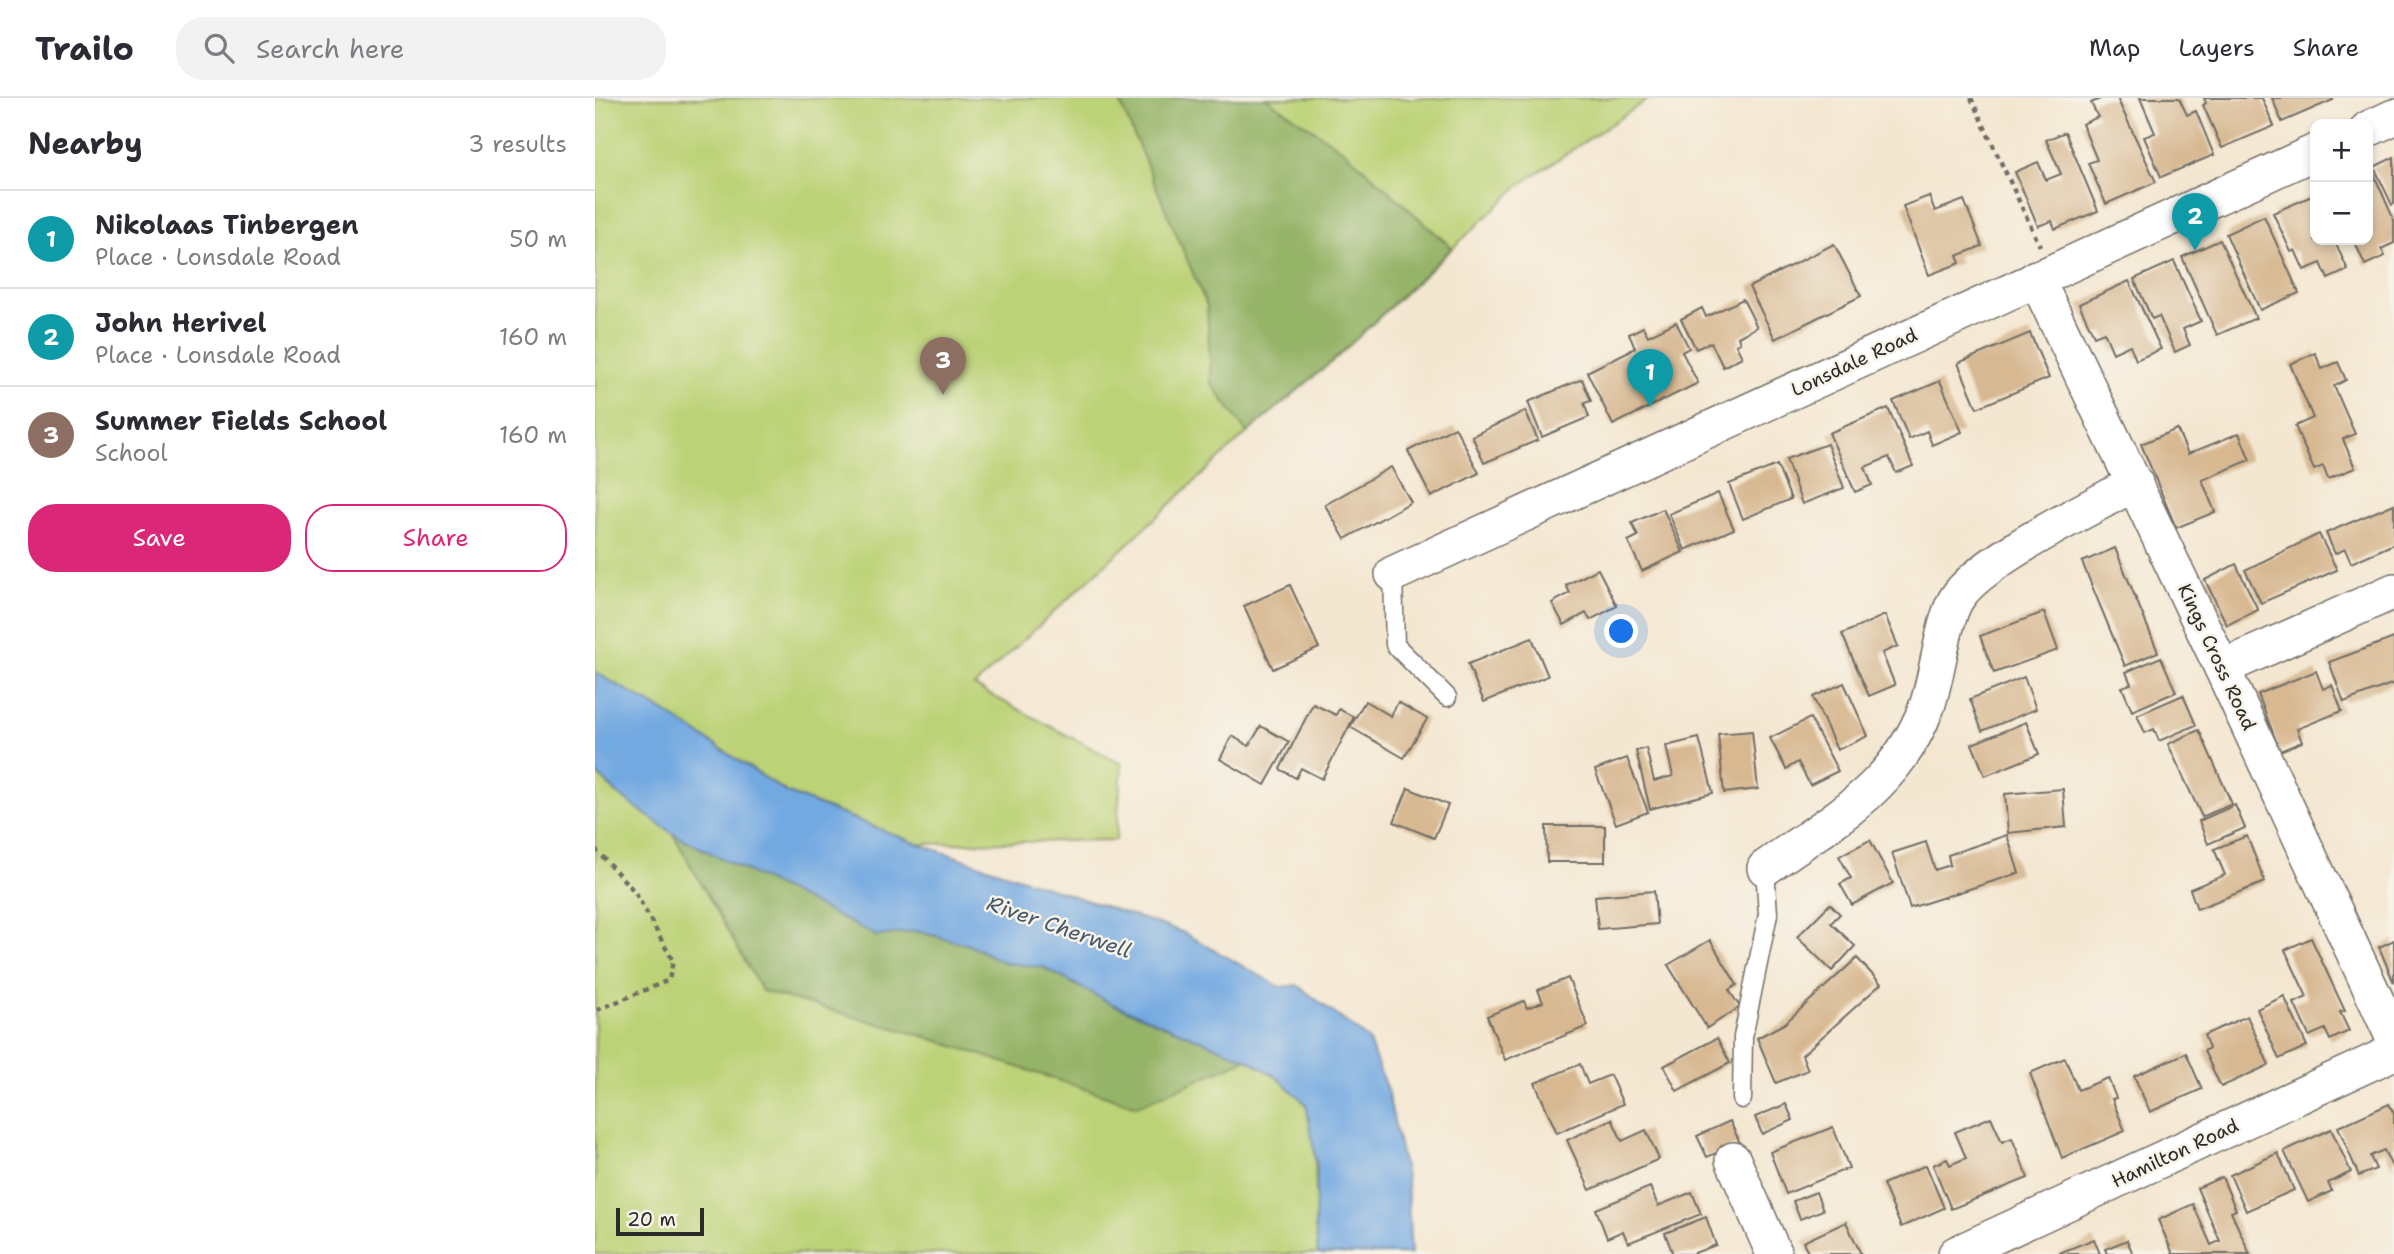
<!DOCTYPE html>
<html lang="en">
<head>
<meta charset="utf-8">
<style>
	body { margin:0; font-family:"Shantell Sans",sans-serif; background:#f2f2f3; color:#2b2b33 }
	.controls { position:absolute; right:21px; top:21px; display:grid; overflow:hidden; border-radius:14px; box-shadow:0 4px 10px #0003 }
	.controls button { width:63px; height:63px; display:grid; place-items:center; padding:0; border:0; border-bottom:2px solid #e1e1e2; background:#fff; color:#2b2b33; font:35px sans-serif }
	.scale { position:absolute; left:21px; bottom:18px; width:88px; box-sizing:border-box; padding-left:7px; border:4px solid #2b2b2b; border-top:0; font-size:19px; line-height:24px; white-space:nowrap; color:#2b2b2b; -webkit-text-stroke:5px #f7f3e8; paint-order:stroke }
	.you { position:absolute; left:1027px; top:534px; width:24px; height:24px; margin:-18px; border:5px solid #fff; border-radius:50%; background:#1a73e8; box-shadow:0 0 0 10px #1a73e833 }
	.badge { display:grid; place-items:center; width:46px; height:46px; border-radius:50%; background:#db2777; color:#fff; font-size:23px; font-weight:700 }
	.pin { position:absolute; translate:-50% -58px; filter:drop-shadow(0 2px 4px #0008) }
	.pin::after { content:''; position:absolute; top:37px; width:24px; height:21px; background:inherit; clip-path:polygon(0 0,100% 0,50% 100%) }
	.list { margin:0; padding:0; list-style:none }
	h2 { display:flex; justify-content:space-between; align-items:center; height:91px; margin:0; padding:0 28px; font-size:30px }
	h2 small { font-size:23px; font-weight:400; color:#7c7c81 }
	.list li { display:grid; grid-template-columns:46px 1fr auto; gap:21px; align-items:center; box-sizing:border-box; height:98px; padding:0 28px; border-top:2px solid #e1e1e2 }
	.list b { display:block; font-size:26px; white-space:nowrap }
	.list p { margin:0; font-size:23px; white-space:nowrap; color:#7c7c81 }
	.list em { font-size:23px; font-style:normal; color:#7c7c81 }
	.actions { display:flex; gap:14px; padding:21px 28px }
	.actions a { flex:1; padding:16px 0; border:2px solid #db2777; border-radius:28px; text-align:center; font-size:24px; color:#db2777 }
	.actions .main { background:#db2777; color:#fff }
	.icon { flex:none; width:38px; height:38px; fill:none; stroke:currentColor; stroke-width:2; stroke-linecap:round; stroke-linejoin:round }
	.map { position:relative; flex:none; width:1799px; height:1156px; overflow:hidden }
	header { display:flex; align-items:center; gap:42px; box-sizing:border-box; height:98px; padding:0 35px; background:#fff; border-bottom:2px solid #e1e1e2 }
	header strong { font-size:33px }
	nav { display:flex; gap:38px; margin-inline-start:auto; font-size:24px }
	.search { width:490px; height:63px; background:#f2f2f3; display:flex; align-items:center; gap:18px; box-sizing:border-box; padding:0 24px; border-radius:28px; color:#7c7c81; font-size:26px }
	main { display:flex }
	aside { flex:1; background:#fff }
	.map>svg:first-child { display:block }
</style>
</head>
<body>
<header>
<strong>Trailo</strong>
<div class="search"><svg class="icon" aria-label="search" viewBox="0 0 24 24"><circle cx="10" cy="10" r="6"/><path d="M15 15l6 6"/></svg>Search here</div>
<nav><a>Map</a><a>Layers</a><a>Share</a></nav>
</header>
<main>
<aside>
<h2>Nearby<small>3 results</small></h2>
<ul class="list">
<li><span class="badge" style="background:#0f9aa8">1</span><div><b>Nikolaas Tinbergen</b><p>Place · Lonsdale Road</p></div><em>50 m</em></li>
<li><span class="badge" style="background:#0f9aa8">2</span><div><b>John Herivel</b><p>Place · Lonsdale Road</p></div><em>160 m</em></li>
<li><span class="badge" style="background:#8d6e63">3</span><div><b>Summer Fields School</b><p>School</p></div><em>160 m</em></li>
</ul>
<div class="actions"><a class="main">Save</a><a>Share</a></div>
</aside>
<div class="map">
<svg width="1799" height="1156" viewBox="0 0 1799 1156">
	<rect width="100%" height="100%" fill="#f7f3e8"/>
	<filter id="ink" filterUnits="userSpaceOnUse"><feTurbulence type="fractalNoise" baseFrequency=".0143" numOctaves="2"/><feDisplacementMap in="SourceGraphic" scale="14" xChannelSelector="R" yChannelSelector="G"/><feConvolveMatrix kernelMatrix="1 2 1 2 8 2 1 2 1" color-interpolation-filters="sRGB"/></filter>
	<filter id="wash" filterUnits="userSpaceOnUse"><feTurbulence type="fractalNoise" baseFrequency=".00686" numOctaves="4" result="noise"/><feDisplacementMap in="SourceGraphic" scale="28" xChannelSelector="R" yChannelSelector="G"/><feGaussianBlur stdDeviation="1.57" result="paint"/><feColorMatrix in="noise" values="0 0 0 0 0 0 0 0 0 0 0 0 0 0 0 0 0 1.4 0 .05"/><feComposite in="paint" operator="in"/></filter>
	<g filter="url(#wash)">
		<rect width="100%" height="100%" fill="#f4e7d1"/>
		<g fill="#bcd276" stroke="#747e50" stroke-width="2">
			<polygon points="0,0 1055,0 926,86 741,260 652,335 379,588 527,666 521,742 323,746 193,695 70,614 0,574"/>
			<path d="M 0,674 L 24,697 L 652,961 C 672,973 694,986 709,1004 C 725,1026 719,1124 723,1156 L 0,1156 Z"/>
		</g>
		<g fill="#95b467" stroke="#607049" stroke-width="2">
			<polygon points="523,0 671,0 751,54 857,150 741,260 652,335 616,285 612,208"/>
			<polygon points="78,736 282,838 321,833 372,846 411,865 448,869 515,905 652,961 542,1008 328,938 167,893"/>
		</g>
		<polygon fill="#73a9e1" stroke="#4f6a86" stroke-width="2" points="0,574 70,614 193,695 323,746 587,834 685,889 702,887 773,941 793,995 812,1084 816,1156 723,1156 720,1128 722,1068 711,1006 682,979 652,961 515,905 448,869 411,865 372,846 321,833 282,838 78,736 24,697 0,674"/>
		<g id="blocks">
			<g fill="#d7b891">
				<polygon points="1507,0 1522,0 1561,84 1511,106 1493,65 1502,62 1487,26 1503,19 1496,5"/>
				<polygon points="1545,0 1584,0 1592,17 1601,13 1619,57 1566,79 1549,39 1560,35"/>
				<polygon points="1609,0 1667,0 1679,28 1627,50 1608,7 1611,5"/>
				<polygon points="1677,0 1737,0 1738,2 1687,24"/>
				<polygon points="1470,34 1503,113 1460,131 1457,123 1443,128 1420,74 1443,64 1451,82 1466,76 1451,42"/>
				<polygon points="1799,59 1799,106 1797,107 1779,69"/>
				<polygon points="1776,70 1799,122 1799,145 1786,151 1790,158 1770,167 1759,142 1773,142 1773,71"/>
				<polygon points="1719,97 1720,142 1739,142 1753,172 1733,181 1726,165 1709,172 1700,152 1696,154 1678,115"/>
				<polygon points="1334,98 1340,113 1369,102 1387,148 1362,158 1365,165 1334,177 1308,108"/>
				<polygon points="1669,118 1704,195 1665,212 1631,136"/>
				<polygon points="1625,142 1661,220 1622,237 1587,159"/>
				<polygon points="1239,146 1266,198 1180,241 1154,189"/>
				<polygon points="1579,163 1606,223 1588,231 1595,247 1580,254 1564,218 1557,221 1539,181"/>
				<polygon points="1534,183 1566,251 1541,262 1535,247 1518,255 1509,234 1499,238 1484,206"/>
				<polygon points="1148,201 1162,229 1143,239 1145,245 1141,247 1147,259 1128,269 1116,244 1101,251 1086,221 1107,210 1111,219"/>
				<polygon points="1081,224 1094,250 1087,254 1103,285 1018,327 992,274 1040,250 1034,236 1048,229 1053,238"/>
				<polygon points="1435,235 1454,280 1382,310 1363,265"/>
				<polygon points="1720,255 1727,271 1743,264 1751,282 1739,288 1760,336 1748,341 1760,370 1733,381 1728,368 1719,372 1700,328 1718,320 1695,266"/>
				<polygon points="987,281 996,303 989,305 994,319 947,339 933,304"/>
				<polygon points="1345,283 1367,334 1337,347 1332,333 1314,341 1298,303"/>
				<polygon points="1293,310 1318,368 1301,375 1294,359 1270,369 1277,387 1260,394 1234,335"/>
				<polygon points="930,313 943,342 889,365 877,338"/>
				<polygon points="860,329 884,375 836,399 813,353"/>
				<polygon points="1582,331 1593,356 1644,335 1655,362 1607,382 1620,414 1581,430 1546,346"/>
				<polygon points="1232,346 1249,390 1207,406 1191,361"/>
				<polygon points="1182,367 1196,401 1148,421 1134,386"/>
				<polygon points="796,369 816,404 750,441 730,407"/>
				<polygon points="1123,395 1139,431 1090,452 1074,416"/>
				<polygon points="1799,406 1799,446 1756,465 1750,451 1740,456 1731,435"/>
				<polygon points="1068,411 1088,454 1047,473 1033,443 1043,438 1037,425"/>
				<polygon points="1724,436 1742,472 1666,505 1650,472"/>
				<polygon points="1520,450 1563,554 1530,568 1487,464"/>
				<polygon points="1641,466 1663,512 1632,527 1610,482"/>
				<polygon points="1003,471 1022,508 995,522 991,515 969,527 957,505 975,495 971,487"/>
				<polygon points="695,487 724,550 678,571 649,508"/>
				<polygon points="1449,514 1463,552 1399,575 1385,538"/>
				<polygon points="1290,517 1303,548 1287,555 1300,587 1274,598 1247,536"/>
				<polygon points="937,540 953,578 889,604 873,566"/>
				<polygon points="1799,540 1799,585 1749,604 1734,564"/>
				<polygon points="1566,559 1581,594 1537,613 1527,589 1536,586 1531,574"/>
				<polygon points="1721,573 1728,591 1737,587 1747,613 1702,631 1707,644 1685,653 1663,596"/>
				<polygon points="1429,579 1441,611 1387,633 1375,601"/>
				<polygon points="1249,585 1273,638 1242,652 1218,599"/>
				<polygon points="1588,597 1601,627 1564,643 1559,631 1550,635 1542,617"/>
				<polygon points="770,603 796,618 803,604 832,621 809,660 755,629"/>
				<polygon points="718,606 741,617 744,611 759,619 727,681 706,670 701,680 685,671"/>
				<polygon points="1215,620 1243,673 1215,687 1203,664 1191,671 1175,640"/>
				<polygon points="1431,624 1444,656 1390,678 1377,646"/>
				<polygon points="666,628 694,644 670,687 625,661 637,638 654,648"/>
				<polygon points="1604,632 1637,706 1607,719 1573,646"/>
				<polygon points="1157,633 1163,691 1129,695 1123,636"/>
				<polygon points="1104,640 1118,695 1055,711 1041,653 1051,650 1059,683 1078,678 1071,648"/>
				<polygon points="1032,660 1053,714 1021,726 1000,672"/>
				<polygon points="813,690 853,707 839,740 799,724"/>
				<polygon points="1468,691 1471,729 1413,735 1410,696"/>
				<polygon points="1640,707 1650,730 1613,746 1604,723"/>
				<polygon points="951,728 1010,728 1010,764 952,764"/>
				<polygon points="1412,737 1424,775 1315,810 1297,755 1331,744 1340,772 1355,767 1353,757"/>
				<polygon points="1652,738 1670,784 1602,811 1595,791 1630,777 1619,751"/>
				<polygon points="1275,742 1298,785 1257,807 1245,786 1256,780 1244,758"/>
				<polygon points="1059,793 1062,826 1003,831 1000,798"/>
				<polygon points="1235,806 1245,816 1236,825 1260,848 1237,873 1202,839"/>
				<polygon points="1716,840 1750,913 1745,914 1754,933 1735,942 1730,931 1714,938 1699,905 1712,899 1690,852"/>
				<polygon points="1115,842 1142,887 1134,892 1145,909 1112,930 1073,867"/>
				<polygon points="1799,842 1799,885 1784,849"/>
				<polygon points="1262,860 1286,886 1207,957 1213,972 1181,985 1162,940 1189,926"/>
				<polygon points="973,880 993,928 910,962 892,918 929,903 932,910 948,904 943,892"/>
				<polygon points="1689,898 1712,948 1684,961 1662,911"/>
				<polygon points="1652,918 1674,967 1626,989 1609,953 1614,950 1609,937"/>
				<polygon points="1122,940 1135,965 1082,993 1069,968"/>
				<polygon points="1591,955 1607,991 1555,1014 1539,978"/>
				<polygon points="1470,960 1483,992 1513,980 1521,1000 1517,1001 1530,1033 1467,1060 1435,975"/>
				<polygon points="985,966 993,986 1015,977 1028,1006 962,1035 940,985"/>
				<polygon points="1191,1006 1198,1022 1167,1036 1160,1019"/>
				<polygon points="1794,1006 1799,1016 1799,1068 1797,1069 1789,1052 1775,1058 1781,1071 1764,1078 1743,1029"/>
				<polygon points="1396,1019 1407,1044 1417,1040 1433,1080 1356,1111 1338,1067 1352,1061 1355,1067 1371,1060 1360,1034"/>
				<polygon points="1017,1021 1027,1043 1051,1032 1064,1061 995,1092 972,1042"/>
				<polygon points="1135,1023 1145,1045 1112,1059 1102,1038"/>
				<polygon points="1238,1029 1254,1070 1191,1096 1175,1054"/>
				<polygon points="1736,1031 1756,1074 1733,1085 1737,1093 1713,1104 1689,1053"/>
				<polygon points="1683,1055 1699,1092 1651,1113 1635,1077"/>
				<polygon points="1331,1067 1349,1110 1306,1129 1288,1086"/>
				<polygon points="1627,1079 1641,1112 1636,1114 1655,1156 1578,1156 1563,1122 1598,1106 1616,1147 1625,1143 1602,1090"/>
				<polygon points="1055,1089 1063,1108 1097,1094 1106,1116 1033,1145 1028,1133 1012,1140 1001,1111"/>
				<polygon points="1221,1094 1228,1112 1205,1121 1198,1103"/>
				<polygon points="1111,1119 1121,1147 1097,1156 1078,1156 1070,1135"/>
				<polygon points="1251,1124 1266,1156 1214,1156 1208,1144"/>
				<polygon points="1499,1141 1505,1156 1462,1156"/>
				<polygon points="1532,1142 1538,1156 1512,1156 1510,1151"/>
			</g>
		</g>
	</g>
	<g filter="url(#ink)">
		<use href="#blocks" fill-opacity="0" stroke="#716d65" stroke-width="2"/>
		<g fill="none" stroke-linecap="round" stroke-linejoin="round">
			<g stroke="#716d65" stroke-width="21">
				<g id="service">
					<polyline points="798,476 800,547 852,599"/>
					<polyline points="1147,1001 1148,939 1173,816 1170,770"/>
				</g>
			</g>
			<g stroke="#716d65" stroke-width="38">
				<g id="minor">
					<polyline points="1773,31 1799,19"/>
					<polyline points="1441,180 1627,570 1799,941"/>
					<polyline points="798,476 1720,54"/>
					<polyline points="1627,570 1799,493"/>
					<path d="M 1170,770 C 1238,721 1301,691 1332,608 C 1342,581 1348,520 1362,500 C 1386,462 1496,410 1540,385"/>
					<polyline points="1138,1062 1179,1156"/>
					<polyline points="1361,1156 1799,954"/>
				</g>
			</g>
			<g stroke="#716d65" stroke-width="4.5" stroke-dasharray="5 5" stroke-linecap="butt">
				<polyline points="1376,0 1445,148"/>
				<polyline points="0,751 40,794 78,863 74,882 0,913"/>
			</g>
			<use href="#service" stroke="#fff" stroke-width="18"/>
			<use href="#minor" stroke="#fff" stroke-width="35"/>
		</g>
	</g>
	<g text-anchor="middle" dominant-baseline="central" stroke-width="5" stroke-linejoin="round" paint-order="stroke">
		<g font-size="19" fill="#2b2b2b" stroke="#f7f3e8">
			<text transform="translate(1259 264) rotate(-25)">Lonsdale Road</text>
			<text transform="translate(1622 559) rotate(65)">Kings Cross Road</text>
			<text transform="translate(1580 1055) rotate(-25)">Hamilton Road</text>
		</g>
		<g font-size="21" font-style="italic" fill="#44576b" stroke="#f7f3e8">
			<text transform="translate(464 829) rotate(19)">River Cherwell</text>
		</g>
	</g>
</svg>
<div class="controls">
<button>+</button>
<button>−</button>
</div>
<div class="scale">20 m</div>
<div class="you"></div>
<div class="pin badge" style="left:1055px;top:309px;background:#0f9aa8">1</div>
<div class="pin badge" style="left:1600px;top:153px;background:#0f9aa8">2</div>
<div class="pin badge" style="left:348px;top:297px;background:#8d6e63">3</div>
</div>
</main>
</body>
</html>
